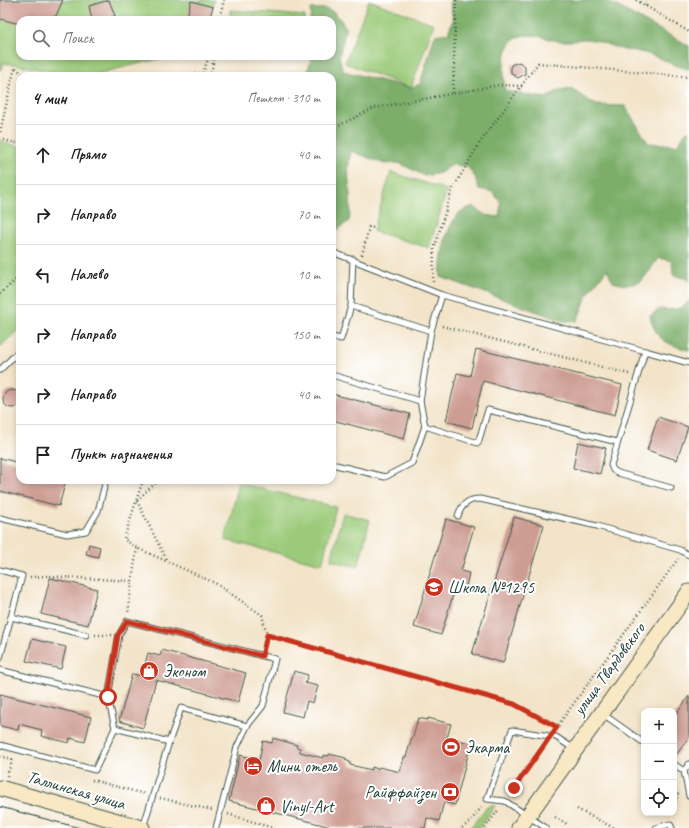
<!DOCTYPE html>
<html lang="ru">
<head>
<meta charset="utf-8">
<style>
	body { margin:0; font-family:Caveat,sans-serif; background:#f6f6f6; color:#222 }
	.controls { position:absolute; right:12px; bottom:12px; display:grid; overflow:hidden; border-radius:8px; box-shadow:0 2px 6px #0003 }
	.controls button { width:36px; height:36px; display:grid; place-items:center; padding:0; border:0; border-bottom:1px solid #e0e0e0; background:#fff; color:#222; font:20px sans-serif }
	.stop { position:absolute; width:12px; height:12px; margin:-9px; border:3px solid #c8321e; border-radius:50%; background:#fff }
	.stop.end { background:#c8321e; border-color:#fff; box-shadow:0 1px 4px #0008 }
	.list { margin:0; padding:0; list-style:none }
	h2 { display:flex; justify-content:space-between; align-items:center; height:52px; margin:0; padding:0 16px; font-size:17px }
	h2 small { font-size:13px; font-weight:400; color:#767676 }
	.list li { display:grid; grid-template-columns:26px 1fr auto; gap:12px; align-items:center; box-sizing:border-box; height:60px; padding:0 16px; border-top:1px solid #e0e0e0 }
	.list b { display:block; font-size:15px; white-space:nowrap }
	.list em { font-size:13px; font-style:normal; color:#767676 }
	.icon { flex:none; width:22px; height:22px; fill:none; stroke:currentColor; stroke-width:2; stroke-linecap:round; stroke-linejoin:round }
	.map { position:relative; flex:none; width:689px; height:828px; overflow:hidden }
	.search { position:absolute; background:#fff; box-shadow:0 2px 6px #0003; left:16px; top:16px; width:320px; height:44px; display:flex; align-items:center; gap:10px; box-sizing:border-box; padding:0 14px; border-radius:12px; color:#767676; font-size:15px }
	.panel { position:absolute; background:#fff; box-shadow:0 2px 6px #0003; left:16px; top:72px; width:320px; height:412px; border-radius:12px }
	.map>svg:first-child { display:block }
</style>
</head>
<body>
<div class="map">
<svg width="689" height="828" viewBox="0 0 689 828">
	<rect width="100%" height="100%" fill="#fff"/>
	<filter id="ink" filterUnits="userSpaceOnUse"><feTurbulence type="fractalNoise" baseFrequency=".025" numOctaves="2"/><feDisplacementMap in="SourceGraphic" scale="8" xChannelSelector="R" yChannelSelector="G"/><feConvolveMatrix kernelMatrix="1 2 1 2 8 2 1 2 1" color-interpolation-filters="sRGB"/></filter>
	<filter id="wash" filterUnits="userSpaceOnUse"><feTurbulence type="fractalNoise" baseFrequency=".012" numOctaves="4" result="noise"/><feDisplacementMap in="SourceGraphic" scale="16" xChannelSelector="R" yChannelSelector="G"/><feGaussianBlur stdDeviation="0.9" result="paint"/><feColorMatrix in="noise" values="0 0 0 0 0 0 0 0 0 0 0 0 0 0 0 0 0 1.4 0 .05"/><feComposite in="paint" operator="in"/></filter>
	<g filter="url(#wash)">
		<rect width="100%" height="100%" fill="#f3e4c9"/>
		<g fill="#9bca79" stroke="#5d8456">
			<path d="M 0,0 L 214,0 L 209,20 L 20,20 L 20,56 L 171,56 L 87,76 C 59,76 31,65 3,63 L 0,71 Z"/>
			<polygon points="369,0 434,24 411,88 345,63"/>
			<polygon points="230,10 305,16 304,20 230,20"/>
			<polygon points="0,141 20,147 20,328 0,347"/>
			<polygon points="391,172 447,190 429,248 373,231"/>
			<polygon points="239,483 336,507 322,564 225,540"/>
			<polygon points="343,513 370,520 358,567 331,560"/>
			<polygon points="491,805 495,806 479,828 470,828 486,808"/>
		</g>
		<g fill="#7cae69" stroke="#4e764e">
			<path d="M 450,0 L 606,0 L 689,46 L 689,69 C 672,66 657,55 640,52 C 635,50 630,51 625,50 C 611,47 598,39 583,39 C 575,40 568,42 559,41 C 549,40 540,35 529,35 C 500,35 503,72 505,91 L 546,98 L 558,91 L 571,89 L 596,105 L 625,106 L 648,143 L 677,145 L 686,132 L 689,131 L 689,283 L 687,279 L 673,275 L 672,261 L 658,258 C 644,279 640,290 613,282 L 607,269 L 588,294 L 577,321 L 563,321 L 441,277 C 439,259 446,227 459,213 C 462,210 469,208 473,206 L 485,215 L 499,217 L 501,203 L 493,192 L 479,189 L 475,177 L 467,166 L 452,165 L 440,173 L 425,176 L 399,163 L 385,164 L 351,151 C 344,175 354,198 349,221 L 337,230 L 332,228 L 332,76 L 306,76 L 312,56 L 332,56 L 332,20 L 310,20 L 311,9 C 331,7 336,11 346,28 L 339,57 L 343,71 L 411,88 L 420,84 L 435,35 L 448,33 L 453,20 Z"/>
			<path d="M 689,300 L 689,350 C 666,344 656,340 650,316 L 660,309 C 671,310 683,311 689,300 Z"/>
		</g>
		<g id="blocks">
			<g fill="#cd9c92">
				<polygon points="0,0 63,0 56,16 44,20 20,20 20,24 0,19"/>
				<polygon points="109,0 115,16 102,20 92,20 89,6"/>
				<polygon points="191,1 213,7 209,20 186,20"/>
				<polygon points="519,62 525,66 525,74 518,78 511,73 511,65"/>
				<polygon points="476,349 622,385 615,415 483,381 472,428 446,421 457,373 470,376"/>
				<circle cx="12" cy="399" r="9"/>
				<polygon points="332,394 410,414 404,439 332,420"/>
				<polygon points="658,417 688,427 677,460 647,450"/>
				<polygon points="578,442 606,448 600,474 573,468"/>
				<polygon points="0,458 20,463 20,480 66,480 59,506 0,491"/>
				<polygon points="514,517 544,525 503,663 472,654"/>
				<polygon points="446,519 474,527 461,571 469,573 465,591 455,588 441,635 414,627"/>
				<polygon points="89,544 100,547 98,557 86,554"/>
				<polygon points="50,578 97,589 88,625 41,614"/>
				<polygon points="32,639 66,647 61,669 26,661"/>
				<polygon points="162,650 246,673 238,702 156,680 143,728 119,721 132,674 142,676 148,653 160,656"/>
				<polygon points="294,671 308,675 305,683 318,686 313,703 307,701 303,717 283,712"/>
				<polygon points="0,694 91,717 85,742 70,738 69,743 41,736 42,730 19,724 18,730 0,726"/>
				<polygon points="689,696 689,737 674,758 674,717"/>
				<polygon points="418,718 428,720 428,718 451,724 447,738 471,743 455,805 444,802 439,821 427,818 425,828 335,828 229,801 240,755 259,760 263,741 272,743 273,738 297,745 296,747 300,748 300,752 323,758 323,755 329,756 329,754 346,758 345,760 350,762 350,765 372,770 372,767 378,769 379,767 400,772 404,757 406,757 412,737 413,737"/>
			</g>
		</g>
	</g>
	<g filter="url(#ink)">
		<use href="#blocks" fill-opacity="0" stroke="#3f564a" stroke-width="1"/>
		<g fill="none" stroke-linecap="round" stroke-linejoin="round">
			<g stroke="#3f564a" stroke-width="7">
				<g id="service">
					<polyline points="332,252 442,295 645,351"/>
					<polyline points="351,306 431,331"/>
					<polyline points="332,337 341,339 351,306 353,259"/>
					<polyline points="0,370 20,350"/>
					<polyline points="332,375 420,401"/>
					<polyline points="425,426 420,401 431,331 442,295"/>
					<polyline points="332,464 385,477 412,463 425,426 478,443 488,410 617,442"/>
					<polyline points="671,488 618,473 613,470 611,465 645,351 689,363"/>
					<path d="M 458,516 C 461,505 468,499 480,499 L 597,526 L 680,550 L 689,555"/>
					<polyline points="0,518 67,534 86,531 98,511 106,480"/>
					<polyline points="0,570 22,576 0,658"/>
					<polyline points="11,617 86,635"/>
					<polyline points="0,670 108,697"/>
					<polyline points="603,714 644,743"/>
					<polyline points="115,728 169,742 143,828"/>
					<polyline points="0,745 95,770 115,728 108,697 119,635 127,621 275,659 263,706 247,726 181,708 169,742"/>
					<polyline points="674,764 684,771 689,764"/>
					<polyline points="684,771 689,796"/>
					<polyline points="216,828 237,747 247,726"/>
					<polyline points="546,828 505,801 487,799 512,730 556,737 574,749"/>
					<polyline points="656,828 670,824 672,828"/>
				</g>
			</g>
			<g stroke="#3f564a" stroke-width="17">
				<g id="secondary">
					<polyline points="0,788 142,828"/>
					<polyline points="519,828 689,592"/>
				</g>
			</g>
			<g stroke="#3f564a" stroke-width="2.5" stroke-dasharray="1 3" stroke-linecap="butt">
				<polyline points="636,0 689,32"/>
				<polyline points="646,6 647,0"/>
				<polyline points="219,20 224,0"/>
				<polyline points="179,76 203,73 209,56"/>
				<polyline points="211,76 214,56"/>
				<polyline points="453,93 456,0"/>
				<polyline points="332,129 374,108 499,85 522,86"/>
				<polyline points="0,132 15,67 25,76"/>
				<polyline points="0,139 20,144"/>
				<polyline points="362,255 369,227 374,228"/>
				<polyline points="433,282 434,249 452,190 479,144 538,63 689,77"/>
				<polyline points="0,294 20,276"/>
				<polyline points="442,326 629,374"/>
				<polyline points="143,480 124,539 137,548 215,583 262,615 267,635 264,647"/>
				<polyline points="137,500 159,480"/>
				<polyline points="137,501 167,561"/>
				<polyline points="30,577 46,576 132,581 128,614"/>
				<polyline points="132,581 137,548"/>
				<polyline points="95,635 112,635"/>
				<polyline points="267,635 514,704 557,727"/>
				<polyline points="556,728 678,559"/>
				<polyline points="0,756 14,760"/>
				<polyline points="7,776 13,759"/>
				<polyline points="92,780 145,794"/>
				<polyline points="514,788 521,793"/>
				<polyline points="510,794 545,744"/>
				<polyline points="160,798 212,810"/>
				<polyline points="577,809 614,828"/>
				<polyline points="674,810 678,793"/>
				<polyline points="228,814 273,828"/>
				<polyline points="555,817 567,824"/>
				<polyline points="462,828 471,821 483,805"/>
				<polyline points="485,828 499,809"/>
			</g>
			<use href="#service" stroke="#fff" stroke-width="5"/>
			<use href="#secondary" stroke="#f8e8c3" stroke-width="15"/>
			<polyline stroke="#1f3d34" stroke-width="1" points="0,807 80,828"/>
		</g>
	</g>
	<g fill="none" stroke-linecap="round" stroke-linejoin="round" filter="url(#ink)">
		<polyline stroke="#c8321e" stroke-width="5" points="108,697 118,635 127,621 262,656 267,635 514,704 557,727 514,788"/>
	</g>
	<defs>
		<g id="school-disc" transform="scale(1)"><circle r="9.5" fill="#c8321e" stroke="#fff"/><path d="M0-5L7-2L0 1L-7-2ZM-4 1L0 2.5L4 1V4Q0 6-4 4Z" fill="#fff"/></g>
		<g id="shop-disc" transform="scale(1)"><circle r="9.5" fill="#c8321e" stroke="#fff"/><path d="M-5-2.5h2.3a2.7 3.5 0 0 1 5.4 0H5L5.5 6h-11ZM-1.5-2.5h3a1.5 2.3 0 0 0-3 0Z" fill="#fff"/></g>
		<g id="stadium-disc" transform="scale(1)"><circle r="9.5" fill="#c8321e" stroke="#fff"/><path d="M0-5a6.5 5 0 1 0 0 10a6.5 5 0 1 0 0-10ZM-3.5-1.8h7v3.6h-7Z" fill="#fff"/></g>
		<g id="hotel-disc" transform="scale(1)"><circle r="9.5" fill="#c8321e" stroke="#fff"/><path d="M-6-4.5h1.5V1H6V5H4.5V3h-9V5H-6ZM-4 0a1.8 1.8 0 1 1 3.6 0ZM.5 0V-2.5h3Q6-2.5 6 0Z" fill="#fff"/></g>
		<g id="bank-disc" transform="scale(1)"><circle r="9.5" fill="#c8321e" stroke="#fff"/><path d="M-6-4H6V4H-6ZM0-2.3a2.3 2.3 0 1 0 0 4.6a2.3 2.3 0 1 0 0-4.6Z" fill="#fff"/></g>
	</defs>
	<g fill-rule="evenodd">
		<use href="#school-disc" x="434" y="587"/>
		<use href="#shop-disc" x="149" y="671"/>
		<use href="#stadium-disc" x="451" y="747"/>
		<use href="#hotel-disc" x="253" y="766"/>
		<use href="#bank-disc" x="450" y="792"/>
		<use href="#shop-disc" x="266" y="806"/>
	</g>
	<g text-anchor="middle" dominant-baseline="central" stroke-width="4" stroke-linejoin="round" paint-order="stroke">
		<g font-size="17" fill="#1f3d34" stroke="#fff" text-anchor="start">
			<text x="448" y="587">Школа №1295</text>
			<text x="163" y="671">Эконом</text>
			<text x="465" y="747">Экарма</text>
			<text x="267" y="766">Мини отель</text>
			<text x="436" y="792" text-anchor="end">Райффайзен</text>
			<text x="280" y="806">Vinyl-Art</text>
		</g>
		<g font-size="17" fill="#1f3d34" stroke="#fff">
			<text transform="translate(609 669) rotate(-54)">улица Твардовского</text>
			<text transform="translate(76 790) rotate(16)">Таллинская улица</text>
		</g>
	</g>
</svg>
<div class="controls">
<button>+</button>
<button>−</button>
<button><svg class="icon" aria-label="locate" viewBox="0 0 24 24"><circle cx="12" cy="12" r="6"/><path d="M12 2v4M12 18v4M2 12h4M18 12h4"/></svg></button>
</div>
<div class="stop" style="left:108px;top:697px"></div>
<div class="stop end" style="left:514px;top:788px"></div>
<div class="search"><svg class="icon" aria-label="search" viewBox="0 0 24 24"><circle cx="10" cy="10" r="6"/><path d="M15 15l6 6"/></svg>Поиск</div>
<section class="panel">
<h2>4 мин<small>Пешком · 310 m</small></h2>
<ul class="list">
<li><svg class="icon" aria-label="ahead" viewBox="0 0 24 24"><path d="M12 20V5M6 11l6-6 6 6"/></svg><div><b>Прямо</b></div><em>40 m</em></li>
<li><svg class="icon" aria-label="right" viewBox="0 0 24 24"><path d="M7 20v-9h11M14 6l5 5-5 5"/></svg><div><b>Направо</b></div><em>70 m</em></li>
<li><svg class="icon" aria-label="left" viewBox="0 0 24 24"><path d="M17 20v-9H6M10 6l-5 5 5 5"/></svg><div><b>Налево</b></div><em>10 m</em></li>
<li><svg class="icon" aria-label="right" viewBox="0 0 24 24"><path d="M7 20v-9h11M14 6l5 5-5 5"/></svg><div><b>Направо</b></div><em>150 m</em></li>
<li><svg class="icon" aria-label="right" viewBox="0 0 24 24"><path d="M7 20v-9h11M14 6l5 5-5 5"/></svg><div><b>Направо</b></div><em>40 m</em></li>
<li><svg class="icon" aria-label="arrive" viewBox="0 0 24 24"><path d="M6 21V4h12l-3 4 3 4H6"/></svg><div><b>Пункт назначения</b></div></li>
</ul>
</section>
</div>
</body>
</html>
